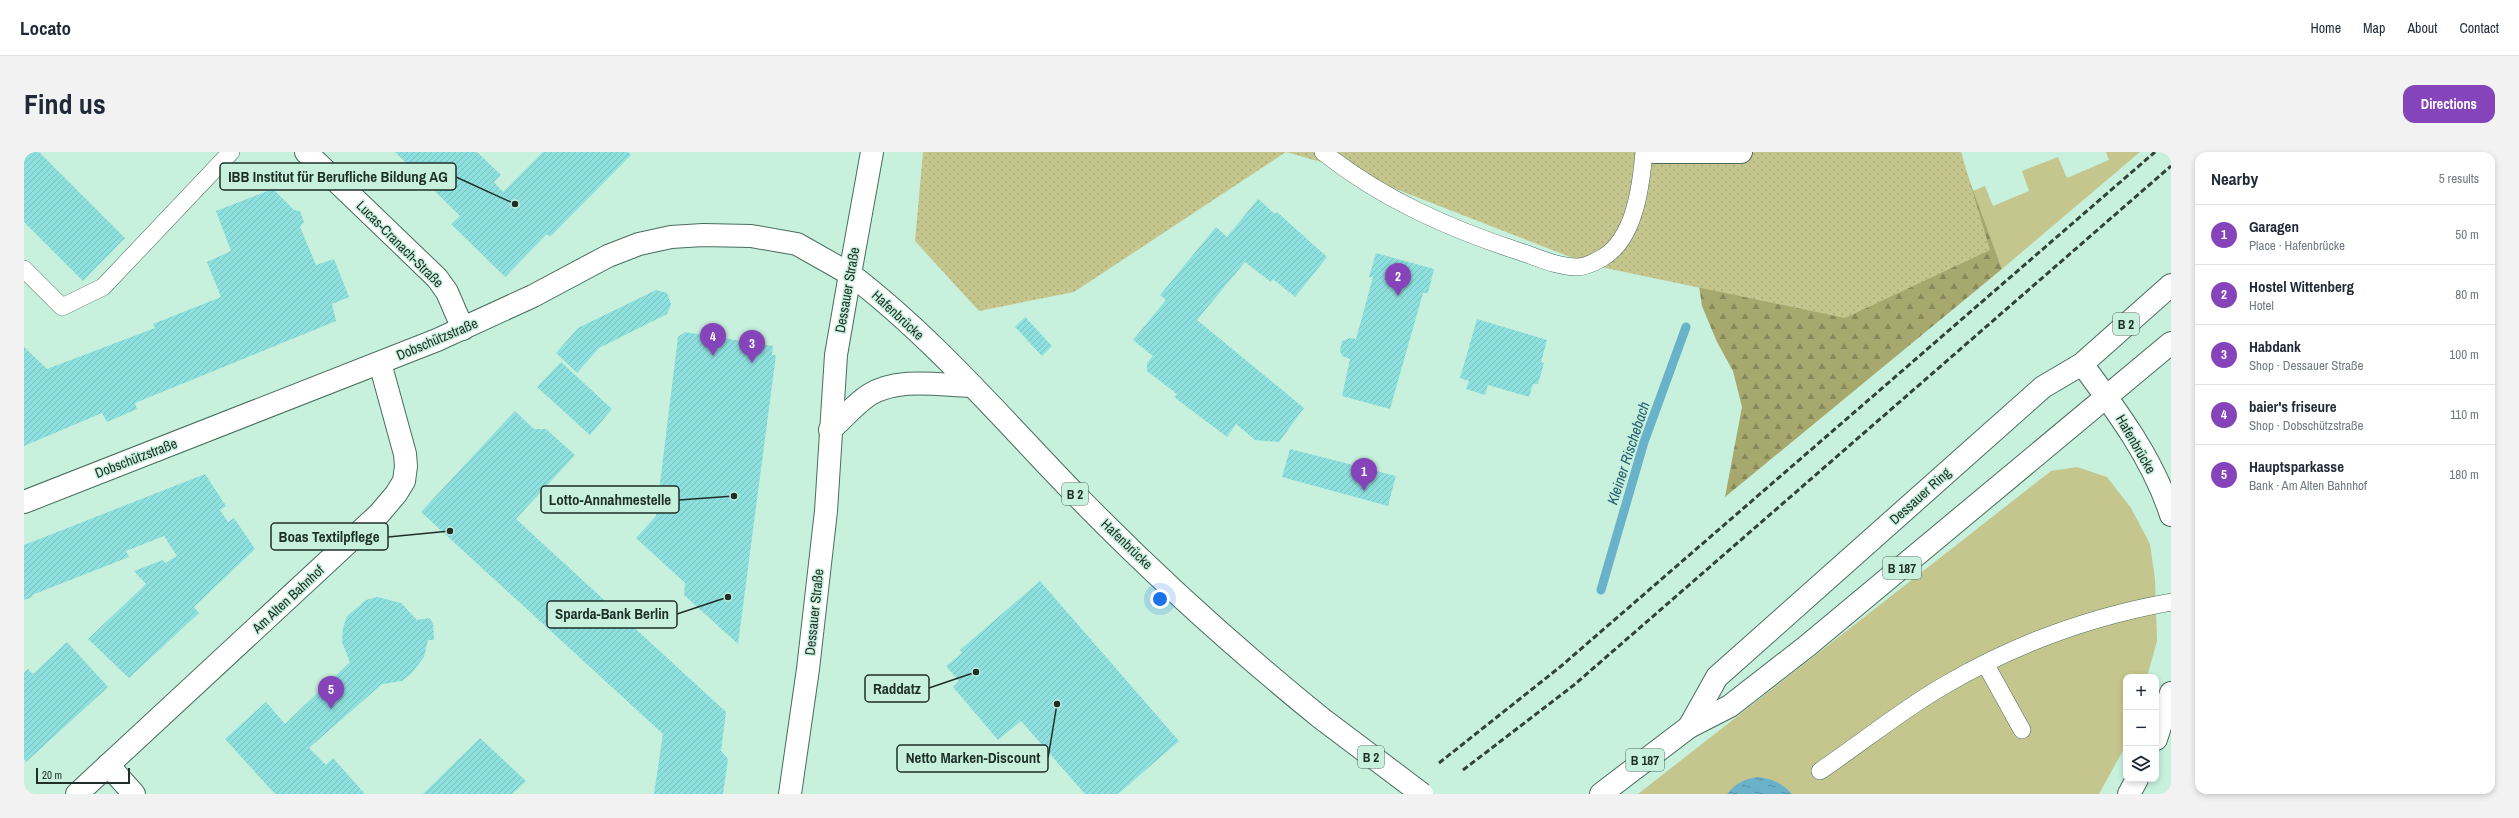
<!DOCTYPE html>
<html lang="en">
<head>
<meta charset="utf-8">
<style>
	body { margin:0; font-family:"Archivo Narrow",sans-serif; background:#f2f2f3; color:#1f2937 }
	.controls { position:absolute; right:12px; bottom:12px; display:grid; overflow:hidden; border-radius:8px; box-shadow:0 2px 6px #0003 }
	.controls button { width:36px; height:36px; display:grid; place-items:center; padding:0; border:0; border-bottom:1px solid #e0e1e3; background:#fff; color:#1f2937; font:20px sans-serif }
	.scale { position:absolute; left:12px; bottom:10px; width:94px; box-sizing:border-box; padding-left:4px; border:2px solid #1f2f28; border-top:0; font-size:11px; line-height:14px; white-space:nowrap; color:#1f2f28; -webkit-text-stroke:3px #c7f0dd; paint-order:stroke }
	.you { position:absolute; left:1136px; top:447px; width:14px; height:14px; margin:-10px; border:3px solid #fff; border-radius:50%; background:#1a73e8; box-shadow:0 0 0 6px #1a73e833 }
	.badge { display:grid; place-items:center; width:26px; height:26px; border-radius:50%; background:#8544b9; color:#fff; font-size:13px; font-weight:700 }
	.pin { position:absolute; translate:-50% -33px; filter:drop-shadow(0 1px 2px #0008) }
	.pin::after { content:''; position:absolute; top:21px; width:14px; height:12px; background:inherit; clip-path:polygon(0 0,100% 0,50% 100%) }
	.list { margin:0; padding:0; list-style:none }
	h2 { display:flex; justify-content:space-between; align-items:center; height:52px; margin:0; padding:0 16px; font-size:17px }
	h2 small { font-size:13px; font-weight:400; color:#747a83 }
	.list li { display:grid; grid-template-columns:26px 1fr auto; gap:12px; align-items:center; box-sizing:border-box; height:60px; padding:0 16px; border-top:1px solid #e0e1e3 }
	.list b { display:block; font-size:15px; white-space:nowrap }
	.list p { margin:0; font-size:13px; white-space:nowrap; color:#747a83 }
	.list em { font-size:13px; font-style:normal; color:#747a83 }
	.icon { flex:none; width:22px; height:22px; fill:none; stroke:currentColor; stroke-width:2; stroke-linecap:round; stroke-linejoin:round }
	.map { position:relative; flex:none; width:2147px; height:642px; overflow:hidden; border-radius:12px }
	header { display:flex; align-items:center; gap:24px; box-sizing:border-box; height:56px; padding:0 20px; background:#fff; border-bottom:1px solid #e0e1e3 }
	header strong { font-size:19px }
	nav { display:flex; gap:22px; margin-inline-start:auto; font-size:14px }
	.intro { display:flex; align-items:center; justify-content:space-between; box-sizing:border-box; height:96px; padding:0 24px }
	h1 { margin:0; font-size:28px }
	.button { padding:10px 18px; border-radius:12px; background:#8544b9; color:#fff; font-size:14px; font-weight:700 }
	main { display:flex; gap:24px; padding:0 24px }
	aside { flex:1; background:#fff; border-radius:12px; box-shadow:0 2px 6px #0003 }
	.map>svg:first-child { display:block }
</style>
</head>
<body>
<header>
<strong>Locato</strong>
<nav><a>Home</a><a>Map</a><a>About</a><a>Contact</a></nav>
</header>
<div class="intro"><h1>Find us</h1><a class="button">Directions</a></div>
<main>
<div class="map">
<svg width="2147" height="642" viewBox="0 0 2147 642">
	<defs>
		<pattern id="forest-firs" width="22" height="20" patternUnits="userSpaceOnUse"><rect width="22" height="20" fill="#a7a86d"/><path d="M5 1l3.5 6h-7zM16 11l3.5 6h-7z" fill="#87895a"/></pattern>
		<pattern id="park-dots" width="8" height="8" patternUnits="userSpaceOnUse"><rect width="8" height="8" fill="#c5c68d"/><path d="M2 2h.1M6 6h.1" fill="none" stroke="#a9aa7a" stroke-width="1.8" stroke-linecap="round"/></pattern>
		<pattern id="water-ripples" width="26" height="14" patternUnits="userSpaceOnUse"><rect width="26" height="14" fill="#6ab1ca"/><path d="M2 4q2-2 4 0t4 0M15 11q2-2 4 0t4 0" fill="none" stroke="#5790a4"/></pattern>
		<pattern id="building-hatch" width="6" height="6" patternUnits="userSpaceOnUse"><rect width="6" height="6" fill="#8ee0de"/><path d="M-1 1l2-2M0 6l6-6M5 7l2-2" fill="none" stroke="#7ac0be"/></pattern>
	</defs>
	<rect width="100%" height="100%" fill="#c7f0dd"/>
	<g fill="#c5c68d">
		<polygon points="2082,0 2116,0 1978,117 1949,39 1961,34 1969,54 2005,39 1998,19 2034,5 2043,26 2085,8"/>
		<polygon points="2053,315 2083,325 2107,356 2126,392 2131,427 2133,489 2123,525 2102,525 2102,593 2075,642 1614,642 2027,319"/>
	</g>
	<polygon fill="url(#forest-firs)" points="1935,0 1978,117 1701,345 1718,255 1709,219 1693,190 1678,154 1671,107"/>
	<g fill="url(#park-dots)">
		<polygon points="899,0 1262,0 1050,140 955,159 891,89"/>
		<polygon points="1262,0 1937,0 1966,98 1821,166 1567,113 1318,16"/>
	</g>
	<path fill="url(#water-ripples)" d="M 1734,625 C 1749,627 1758,631 1768,642 L 1703,642 C 1712,631 1720,627 1734,625 Z"/>
	<g fill="none" stroke-linecap="round" stroke-linejoin="round">
		<polyline stroke="#6ab1ca" stroke-width="9" points="1577,438 1620,290 1662,175"/>
	</g>
	<g fill="url(#building-hatch)">
		<polygon points="0,0 15,0 101,86 59,129 0,70"/>
		<polygon points="371,0 453,0 477,23 470,30 479,40 519,0 604,0 607,3 526,85 523,82 481,125 427,72 436,64"/>
		<polygon points="249,37 270,58 276,59 280,70 276,75 292,113 310,107 325,145 308,152 312,169 111,251 113,257 83,270 78,261 0,294 0,195 23,217 131,176 129,172 197,145 183,110 207,99 192,59"/>
		<polygon points="1234,47 1251,62 1253,60 1303,105 1271,145 1249,127 1247,130 1221,110 1173,168 1280,256 1255,290 1231,288 1212,272 1203,285 1150,245 1153,242 1123,219 1123,211 1129,204 1109,188 1142,148 1136,143 1192,75 1203,85"/>
		<polygon points="1352,101 1410,117 1404,141 1399,141 1366,257 1318,244 1326,207 1318,204 1316,198 1318,189 1326,186 1332,187 1349,125 1345,125"/>
		<polygon points="632,138 643,141 647,152 643,162 575,196 553,221 532,201 554,176"/>
		<polygon points="1001,165 1028,194 1018,204 991,175"/>
		<polygon points="1453,167 1523,188 1517,210 1520,211 1514,232 1509,232 1505,245 1464,233 1461,243 1442,237 1445,229 1436,226"/>
		<polygon points="661,180 749,194 748,203 752,203 714,492 660,443 661,431 612,386 632,364 654,185"/>
		<polygon points="537,210 588,257 566,283 513,235"/>
		<polygon points="491,259 510,277 522,277 551,303 492,367 702,560 697,599 704,607 699,642 630,642 639,582 397,360"/>
		<polygon points="1266,297 1372,324 1364,354 1258,325"/>
		<polygon points="181,322 202,354 196,358 204,370 210,366 231,397 170,455 175,461 105,526 64,487 122,432 110,419 139,408 141,411 153,404 140,384 102,399 105,405 8,443 9,445 0,448 0,393"/>
		<polygon points="1016,429 1155,589 1094,642 1061,642 997,569 974,588 929,535 935,529 922,514 938,501 936,498"/>
		<polygon points="353,445 377,451 393,468 406,466 409,472 410,488 404,488 400,505 387,522 378,529 358,532 285,596 302,613 309,606 341,642 251,642 201,587 242,550 261,572 326,510 318,490 319,476 323,464 342,448"/>
		<polygon points="43,490 84,535 2,610 0,607 0,521 4,517 9,522"/>
		<polygon points="456,586 502,629 488,642 399,642"/>
	</g>
	<g fill="none" stroke-linecap="round" stroke-linejoin="round">
		<g stroke="#486d5d" stroke-width="18">
			<g id="service">
				<path d="M 1299,0 C 1358,47 1426,77 1497,100 C 1515,106 1534,115 1553,115 C 1561,115 1571,110 1578,106 C 1611,87 1617,34 1620,0"/>
				<polyline points="0,117 38,155 79,135 207,0"/>
				<polyline points="1962,513 1998,578"/>
				<path d="M 1796,619 C 1836,592 1879,557 1921,533 C 1991,492 2068,464 2147,450"/>
			</g>
		</g>
		<g stroke="#486d5d" stroke-width="24">
			<g id="minor">
				<polyline points="282,0 413,126 423,140 439,177"/>
				<polyline points="1630,0 1717,0"/>
				<path d="M 806,278 C 819,267 831,252 845,243 C 874,225 914,233 947,234"/>
				<polyline points="84,613 110,642"/>
				<polyline points="53,642 355,362 372,342 380,329 382,314 381,302 356,211"/>
				<polyline points="766,642 784,517 802,359 812,203 826,122"/>
			</g>
		</g>
		<g stroke="#486d5d" stroke-width="24">
			<polyline id="tertiary" points="0,350 413,188 509,144 584,104 615,92 647,85 679,83 727,84 773,92 826,122"/>
		</g>
		<g stroke="#486d5d" stroke-width="24">
			<g id="primary">
				<path d="M 848,0 L 826,122 C 910,186 980,269 1054,345 C 1130,423 1212,497 1297,566"/>
				<path d="M 2058,212 C 2093,259 2129,307 2147,363"/>
				<polyline points="1665,575 1693,525 2019,235 2058,212 2147,133"/>
				<polyline points="2132,587 2147,541"/>
				<polyline points="1577,642 1665,575 1706,554 1783,494 2147,191"/>
				<polyline points="2105,642 2113,627"/>
			</g>
		</g>
		<use href="#service" stroke="#fff" stroke-width="17"/>
		<use href="#minor" stroke="#fff" stroke-width="22"/>
		<use href="#tertiary" stroke="#fff" stroke-width="22"/>
		<use href="#primary" stroke="#fff" stroke-width="22"/>
		<g stroke="#31443b" stroke-width="3" stroke-dasharray="6 3" stroke-linecap="butt">
			<polyline points="1415,611 1536,515 2131,0"/>
			<polyline points="1439,618 1550,533 2147,14"/>
		</g>
		<g stroke="#486d5d" stroke-width="24" stroke-linecap="butt">
			<polyline id="primary-bridge" points="1297,566 1398,642"/>
		</g>
		<use href="#primary-bridge" stroke="#fff" stroke-width="22"/>
	</g>
	<g text-anchor="middle" dominant-baseline="central" stroke-width="3" stroke-linejoin="round" paint-order="stroke">
		<g fill="#c7f0dd" stroke="#51695e" stroke-width="1">
			<rect x="2089" y="161" width="26" height="22" rx="3"/>
			<rect x="1038" y="331" width="26" height="22" rx="3"/>
			<rect x="1859" y="405" width="38" height="22" rx="3"/>
			<rect x="1334" y="594" width="26" height="22" rx="3"/>
			<rect x="1602" y="597" width="38" height="22" rx="3"/>
		</g>
		<g font-size="13" font-weight="bold" fill="#1f2f28">
			<text x="2102" y="172">B 2</text>
			<text x="1051" y="342">B 2</text>
			<text x="1878" y="416">B 187</text>
			<text x="1347" y="605">B 2</text>
			<text x="1621" y="608">B 187</text>
		</g>
		<g font-size="14" fill="#1f2f28" stroke="#c7f0dd">
			<text transform="translate(376 92) rotate(45)">Lucas-Cranach-Straße</text>
			<text transform="translate(823 138) rotate(-80)">Dessauer Straße</text>
			<text transform="translate(874 163) rotate(43)">Hafenbrücke</text>
			<text transform="translate(413 187) rotate(-23)">Dobschützstraße</text>
			<text transform="translate(2112 292) rotate(60)">Hafenbrücke</text>
			<text transform="translate(112 306) rotate(-21)">Dobschützstraße</text>
			<text transform="translate(1896 344) rotate(-42)">Dessauer Ring</text>
			<text transform="translate(1103 392) rotate(44)">Hafenbrücke</text>
			<text transform="translate(264 447) rotate(-43)">Am Alten Bahnhof</text>
			<text transform="translate(790 460) rotate(-84)">Dessauer Straße</text>
		</g>
		<g font-size="15" font-style="italic" fill="#276072" stroke="#c7f0dd">
			<text transform="translate(1604 301) rotate(-72)">Kleiner Rischebach</text>
		</g>
	</g>
	<path fill="none" stroke="#1f2f28" stroke-width="1.5" d="M491 52L432 25M710 344L655 348M426 379L364 385M704 445L653 462M952 520L905 536M1033 552L1024 606"/>
	<g fill="#1f2f28" stroke="#c7f0dd" stroke-width="1.5">
		<circle cx="491" cy="52" r="4"/>
		<circle cx="710" cy="344" r="4"/>
		<circle cx="426" cy="379" r="4"/>
		<circle cx="704" cy="445" r="4"/>
		<circle cx="952" cy="520" r="4"/>
		<circle cx="1033" cy="552" r="4"/>
	</g>
	<g fill="#c7f0dd" stroke="#1f2f28" stroke-width="1.5">
		<rect x="196" y="11" width="236" height="27" rx="4"/>
		<rect x="517" y="334" width="138" height="27" rx="4"/>
		<rect x="247" y="371" width="117" height="27" rx="4"/>
		<rect x="523" y="449" width="130" height="27" rx="4"/>
		<rect x="841" y="523" width="64" height="27" rx="4"/>
		<rect x="873" y="593" width="151" height="27" rx="4"/>
	</g>
	<g font-size="15" text-anchor="middle" font-weight="bold" fill="#1f2f28">
		<text x="314" y="30">IBB Institut für Berufliche Bildung AG</text>
		<text x="586" y="353">Lotto-Annahmestelle</text>
		<text x="305" y="390">Boas Textilpflege</text>
		<text x="588" y="467">Sparda-Bank Berlin</text>
		<text x="873" y="542">Raddatz</text>
		<text x="949" y="611">Netto Marken-Discount</text>
	</g>
</svg>
<div class="controls">
<button>+</button>
<button>−</button>
<button><svg class="icon" aria-label="layers" viewBox="0 0 24 24"><path d="M12 4l9 5-9 5-9-5zM3 14l9 5 9-5"/></svg></button>
</div>
<div class="scale">20 m</div>
<div class="you"></div>
<div class="pin badge" style="left:1340px;top:339px">1</div>
<div class="pin badge" style="left:1374px;top:144px">2</div>
<div class="pin badge" style="left:728px;top:211px">3</div>
<div class="pin badge" style="left:689px;top:204px">4</div>
<div class="pin badge" style="left:307px;top:557px">5</div>
</div>
<aside>
<h2>Nearby<small>5 results</small></h2>
<ul class="list">
<li><span class="badge">1</span><div><b>Garagen</b><p>Place · Hafenbrücke</p></div><em>50 m</em></li>
<li><span class="badge">2</span><div><b>Hostel Wittenberg</b><p>Hotel</p></div><em>80 m</em></li>
<li><span class="badge">3</span><div><b>Habdank</b><p>Shop · Dessauer Straße</p></div><em>100 m</em></li>
<li><span class="badge">4</span><div><b>baier's friseure</b><p>Shop · Dobschützstraße</p></div><em>110 m</em></li>
<li><span class="badge">5</span><div><b>Hauptsparkasse</b><p>Bank · Am Alten Bahnhof</p></div><em>180 m</em></li>
</ul>
</aside>
</main>
</body>
</html>
